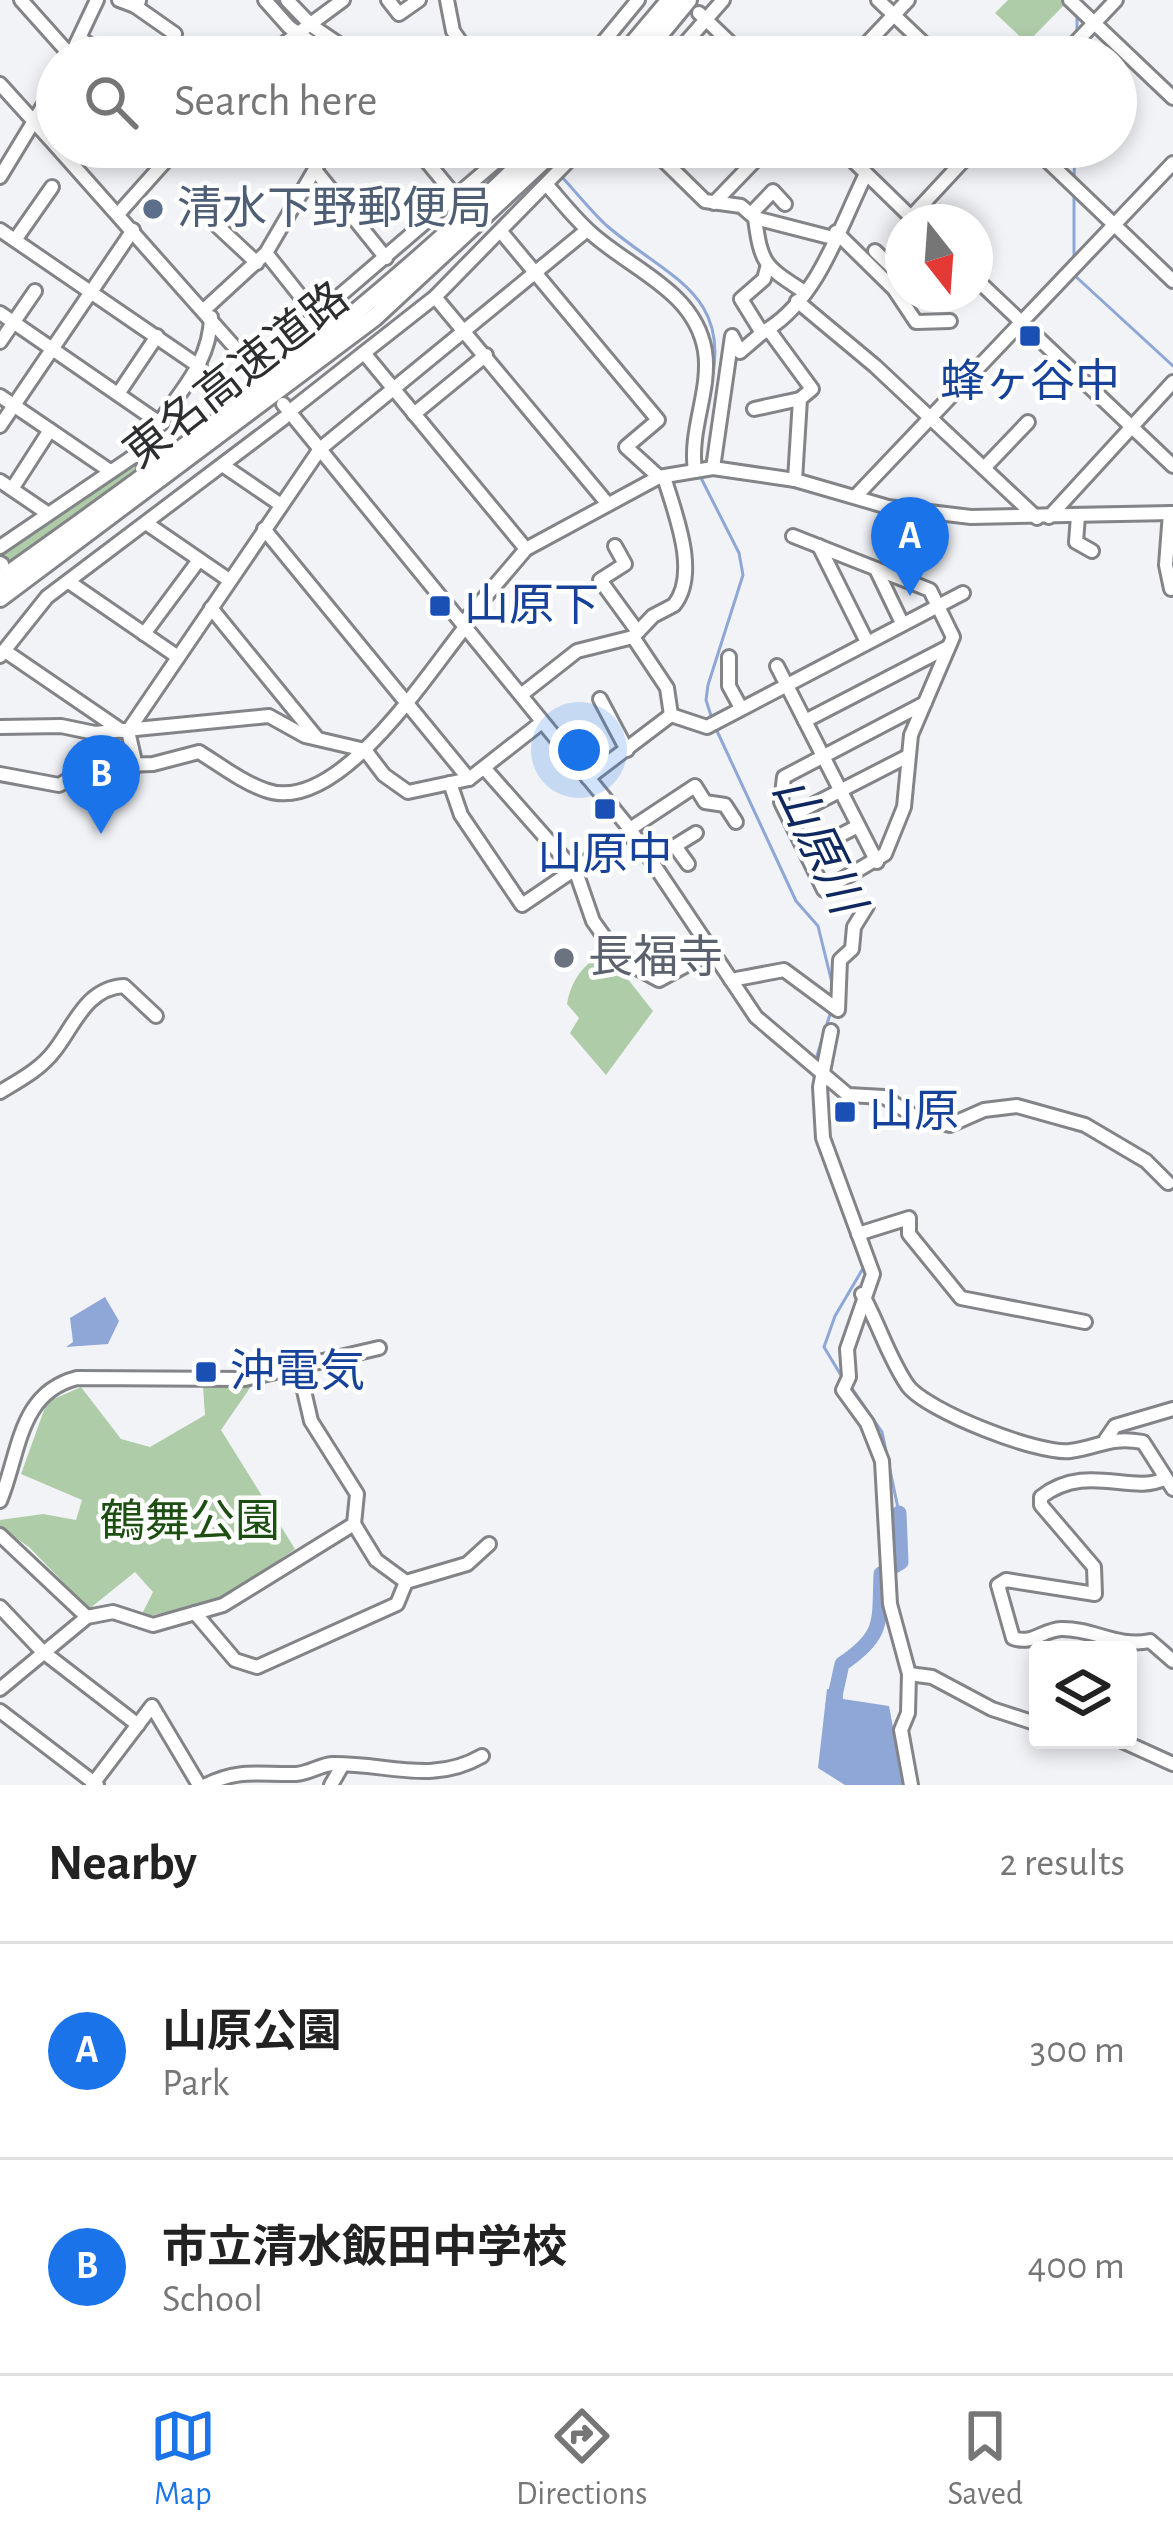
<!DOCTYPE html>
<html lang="en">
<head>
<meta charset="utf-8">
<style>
	body { margin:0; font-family:"Alegreya Sans","Noto Sans JP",sans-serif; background:#f6f6f6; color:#222 }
	.controls { position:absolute; right:36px; bottom:36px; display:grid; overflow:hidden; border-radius:12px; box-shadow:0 6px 18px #0003 }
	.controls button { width:108px; height:108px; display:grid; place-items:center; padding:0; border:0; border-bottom:3px solid #e0e0e0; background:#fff; color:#222; font:60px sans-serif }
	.compass { position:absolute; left:885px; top:204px; width:108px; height:108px; border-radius:50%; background:#fff; box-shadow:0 6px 18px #0003; rotate:163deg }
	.you { position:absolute; left:579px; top:750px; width:42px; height:42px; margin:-30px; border:9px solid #fff; border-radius:50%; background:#1a73e8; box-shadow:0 0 0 18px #1a73e833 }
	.badge { display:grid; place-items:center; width:78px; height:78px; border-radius:50%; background:#1a73e8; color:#fff; font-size:39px; font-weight:700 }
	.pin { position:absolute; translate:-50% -99px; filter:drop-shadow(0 3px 6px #0008) }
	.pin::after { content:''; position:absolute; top:63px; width:42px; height:36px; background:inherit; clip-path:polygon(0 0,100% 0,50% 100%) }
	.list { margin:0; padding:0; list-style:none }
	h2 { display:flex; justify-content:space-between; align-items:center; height:156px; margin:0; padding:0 48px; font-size:51px }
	h2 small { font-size:39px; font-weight:400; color:#767676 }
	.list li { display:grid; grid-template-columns:78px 1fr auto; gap:36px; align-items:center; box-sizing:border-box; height:216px; padding:0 48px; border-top:3px solid #e0e0e0 }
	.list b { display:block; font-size:45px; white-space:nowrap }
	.list p { margin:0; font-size:39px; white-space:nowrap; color:#767676 }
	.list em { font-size:39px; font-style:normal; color:#767676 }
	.icon { flex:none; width:66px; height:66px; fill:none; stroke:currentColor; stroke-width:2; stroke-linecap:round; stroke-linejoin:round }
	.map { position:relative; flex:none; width:1173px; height:1785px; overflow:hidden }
	.search { position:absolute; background:#fff; box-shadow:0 6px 18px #0003; left:36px; right:36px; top:36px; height:132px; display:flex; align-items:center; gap:30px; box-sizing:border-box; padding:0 42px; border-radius:66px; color:#767676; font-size:45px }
	.sheet { height:588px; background:#fff }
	nav { display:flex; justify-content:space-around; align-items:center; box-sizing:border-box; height:168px; border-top:3px solid #e0e0e0; background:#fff; font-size:33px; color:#767676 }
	nav a { display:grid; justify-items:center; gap:6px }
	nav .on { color:#1a73e8 }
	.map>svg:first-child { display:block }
</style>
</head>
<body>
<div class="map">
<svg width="1173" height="1785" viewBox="0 0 1173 1785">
	<rect width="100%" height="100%" fill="#f2f3f7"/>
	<g fill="#aecca8">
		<polygon points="1008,0 1065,0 1067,2 1027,43 995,13"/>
		<polygon points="134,464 138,470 7,564 2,560 2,554"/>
		<path d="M 608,954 L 653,1011 L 606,1075 L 570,1033 L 579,1018 L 567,1004 C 571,981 585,959 608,954 Z"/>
		<polygon points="252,1385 221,1430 295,1549 221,1600 140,1618 153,1592 135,1572 89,1609 29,1547 0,1527 0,1520 43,1514 76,1520 82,1500 21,1474 47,1402 81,1387 121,1439 150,1447 205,1415 203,1387"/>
	</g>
	<g fill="#8ea7d6">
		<polygon points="105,1297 119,1321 108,1344 66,1347 73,1342 70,1318"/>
		<polygon points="827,1689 842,1690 843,1699 889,1706 904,1785 845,1785 818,1768"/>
	</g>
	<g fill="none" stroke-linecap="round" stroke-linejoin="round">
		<g stroke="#8ea7d6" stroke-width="3">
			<polyline points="276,0 300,25"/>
			<polyline points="1077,31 1077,11"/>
			<polyline points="307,32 346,57"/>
			<path d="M 561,176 C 576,192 590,210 606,225 C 668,279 736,293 709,392"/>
			<polyline points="1074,180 1075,147"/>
			<polyline points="1074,196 1074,258"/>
			<polyline points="1073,274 1173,366"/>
			<polyline points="701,478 739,553 743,575 708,685 706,700 713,722"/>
			<polyline points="717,731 796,901 818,926 833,987"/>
			<polyline points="815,1062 832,1008"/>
			<polyline points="814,1071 817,1142 857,1246"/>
			<polyline points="842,1377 824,1347 835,1316 865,1265"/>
			<polyline points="849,1384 882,1432 899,1513"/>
		</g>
		<path stroke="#8ea7d6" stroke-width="15" d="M 833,1705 L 842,1664 C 885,1635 879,1622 881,1574 L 901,1562 L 899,1513"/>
		<g stroke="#838488" stroke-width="18">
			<g id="minor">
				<polyline points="21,0 71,56"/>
				<polyline points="119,0 135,6 139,1"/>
				<polyline points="265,0 289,27 332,57"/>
				<polyline points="287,0 312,26 358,57"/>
				<polyline points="388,0 399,14 419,0"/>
				<polyline points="447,0 453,31 471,57"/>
				<polyline points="878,0 938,57"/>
				<polyline points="1070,0 1173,98"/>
				<polyline points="135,6 175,34"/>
				<polyline points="699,13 745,57"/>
				<polyline points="80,39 112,57"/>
				<polyline points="70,57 97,0"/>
				<polyline points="266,57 343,0"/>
				<polyline points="591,57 638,0"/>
				<polyline points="673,57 723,0"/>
				<polyline points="854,57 908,0"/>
				<polyline points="1062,57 1116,0"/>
				<polyline points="0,84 57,147"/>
				<polyline points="57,147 262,378"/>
				<polyline points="415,147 456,197"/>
				<path d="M 650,147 L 705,201 L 741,206 L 755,218 C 761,265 765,266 803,291"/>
				<polyline points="839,147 916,222"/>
				<polyline points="1033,147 1173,281"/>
				<polyline points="427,162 445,147"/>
				<polyline points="315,170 386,258"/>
				<polyline points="0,177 57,83"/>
				<path d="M 547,185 C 561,201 575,219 591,233 C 632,270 695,291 705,351 C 711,391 689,429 695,471"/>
				<polyline points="714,203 768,147"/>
				<polyline points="119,213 178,147"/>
				<polyline points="751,214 773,191 785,204"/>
				<polyline points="911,217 976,147"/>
				<polyline points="755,218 833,238"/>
				<polyline points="212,221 257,263"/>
				<polyline points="0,230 200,367"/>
				<polyline points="836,232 894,289 916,322 950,321"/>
				<polyline points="502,233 658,420 626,447 659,477"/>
				<polyline points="15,240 52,187"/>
				<polyline points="875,251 903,278"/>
				<polyline points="266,253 317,317"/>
				<polyline points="975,278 1173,466"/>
				<polyline points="435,297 607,503"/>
				<polyline points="797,301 875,366 1037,518"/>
				<polyline points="205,309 266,253 328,147"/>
				<polyline points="0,313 161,424"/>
				<polyline points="767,330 762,333 741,299 764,279 767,268"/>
				<polyline points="0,342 35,291"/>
				<polyline points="364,353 526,549"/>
				<polyline points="260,364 513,147"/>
				<polyline points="118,394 157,336"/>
				<polyline points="0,396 110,471"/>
				<polyline points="283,404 630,829 756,1017 848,1095 884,1097 917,1118 950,1125 984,1110 1017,1106 1085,1125 1146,1161 1168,1183"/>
				<polyline points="295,407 435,297 582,147"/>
				<polyline points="754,409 800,399"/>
				<polyline points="414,414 486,355"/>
				<polyline points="0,426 133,230"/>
				<path d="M 144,466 C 145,415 210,383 211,317"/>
				<polyline points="224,466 281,505"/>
				<polyline points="713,468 732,336 740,352 762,333"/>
				<polyline points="984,468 1028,422"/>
				<path d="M 664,477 C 674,511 700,573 674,605 L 653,616 L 633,637 L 667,688 L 671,715"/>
				<path d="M 795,480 L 800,399 L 812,389 L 768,329 C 819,297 840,226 866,174"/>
				<polyline points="0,481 47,513"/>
				<polyline points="12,489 50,430"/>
				<polyline points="855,497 1173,163"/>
				<polyline points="1170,513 1166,565 1171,589"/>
				<polyline points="1078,516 1076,542 1092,551"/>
				<polyline points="1049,517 1173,382"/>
				<polyline points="146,523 229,580"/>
				<polyline points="264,529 469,779"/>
				<polyline points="793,536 930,590 953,637 911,735 904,807 885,854 824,890 781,802 784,777 925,703"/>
				<polyline points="615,546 625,564 600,580 638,632"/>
				<polyline points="819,546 867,642"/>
				<polyline points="0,547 134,456 144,456"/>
				<polyline points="0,563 2,564"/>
				<polyline points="876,569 902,623"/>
				<polyline points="69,582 178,657"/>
				<polyline points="211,608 317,738"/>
				<polyline points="463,623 526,549 659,477 713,468 795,480 888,507 971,517 1173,513"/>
				<polyline points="144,634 199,560"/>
				<polyline points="5,651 122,731"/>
				<polyline points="0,656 47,597 284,418"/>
				<polyline points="729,657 729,686 741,708"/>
				<polyline points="777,666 877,862"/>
				<polyline points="521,695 577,651 633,637"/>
				<polyline points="600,699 627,750"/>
				<polyline points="805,721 948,647"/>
				<polyline points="0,727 61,726 95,733 269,716 305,736 365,750 384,775 408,792 469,779 542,722"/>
				<polyline points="136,766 128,731 320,449 587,230"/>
				<polyline points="486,770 576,872 593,921 620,959 659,980 712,951"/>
				<path d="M 0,774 L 59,785 L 93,766 L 153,764 L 199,752 C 220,765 242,782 265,790 C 337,817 427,674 466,626"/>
				<polyline points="588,778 671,715 707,727 963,593"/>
				<polyline points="450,783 461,815 522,905 631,831"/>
				<polyline points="789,817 908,756"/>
				<polyline points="630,829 695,786 705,802 725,805 736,822"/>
				<polyline points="675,846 696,833"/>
				<polyline points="806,853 858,826"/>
				<polyline points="648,855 675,846 688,864"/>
				<polyline points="731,980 784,970 838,1010 840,960 852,949 854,927 867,906"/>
				<polyline points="831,1031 820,1087 823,1138 873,1274 847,1349 849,1377 843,1390 867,1423 882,1461 890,1604 909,1674 908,1713 901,1730 911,1785"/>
				<path d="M 0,1092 C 20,1080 41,1069 55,1050 C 74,1026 86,988 124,986 L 156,1016"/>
				<polyline points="858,1234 909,1218 909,1234 961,1298 1085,1322"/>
				<path d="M 862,1294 C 878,1322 889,1359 908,1386 C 927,1411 1039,1455 1070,1451 C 1100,1447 1109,1436 1143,1442 L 1173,1489"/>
				<polyline points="1106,1439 1115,1426 1173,1409"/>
				<path d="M 1164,1479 C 1132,1495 1086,1462 1041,1497 L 1041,1505 L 1094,1567 L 1095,1594 L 1006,1580 L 998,1585 L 1013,1638 C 1033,1645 1042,1630 1061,1629 C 1093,1628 1117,1648 1150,1641 L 1173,1661"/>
				<path d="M 0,1501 C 20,1453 18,1393 77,1378 L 245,1379 L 379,1348"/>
				<polyline points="354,1524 376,1560 406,1582"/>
				<polyline points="0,1535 87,1617"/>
				<polyline points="0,1607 42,1651 138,1725"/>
				<polyline points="195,1613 235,1660 257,1667 397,1604 406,1582 467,1564 489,1544"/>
				<polyline points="909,1674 932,1677 992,1709 1038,1724"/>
				<polyline points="0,1689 87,1617 113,1612 153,1625 223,1605 354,1524 357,1494 311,1421 299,1369"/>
				<polyline points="0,1711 97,1785"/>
				<polyline points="1120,1740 1173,1764"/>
				<polyline points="92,1785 152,1706 199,1785"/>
				<path d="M 206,1785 C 240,1768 261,1775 296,1774 C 309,1773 320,1765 332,1764 C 387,1763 432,1785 482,1756"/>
				<polyline points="331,1785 342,1766"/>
			</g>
		</g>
		<g stroke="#838488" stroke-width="22">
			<g id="highway">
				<polyline points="622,57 670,0"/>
				<polyline points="641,57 688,0"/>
				<path d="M 0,580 C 188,447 375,310 538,147"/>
				<polyline points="0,598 375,317 558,147"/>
			</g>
		</g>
		<use href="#minor" stroke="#fff" stroke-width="12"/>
		<use href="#highway" stroke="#fff" stroke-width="16"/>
	</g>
	<circle fill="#5c6f8a" stroke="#fff" stroke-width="4.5" cx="153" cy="209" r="12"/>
	<g fill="#1a4fb4" stroke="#fff" stroke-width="4.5">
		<rect x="1018" y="324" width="24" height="24" rx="6"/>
		<rect x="428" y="594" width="24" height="24" rx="6"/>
		<rect x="593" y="797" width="24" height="24" rx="6"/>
		<rect x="833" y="1100" width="24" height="24" rx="6"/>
		<rect x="194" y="1360" width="24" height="24" rx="6"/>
	</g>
	<circle fill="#6b7280" stroke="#fff" stroke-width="4.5" cx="564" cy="958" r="12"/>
	<g text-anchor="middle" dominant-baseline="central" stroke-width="9" stroke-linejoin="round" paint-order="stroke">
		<g font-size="45" fill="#4e5e75" stroke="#fff" text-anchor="start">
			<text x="177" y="209">清水下野郵便局</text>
		</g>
		<g font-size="45" fill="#2d2e2f" stroke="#fff">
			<text transform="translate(237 376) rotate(-38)">東名高速道路</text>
		</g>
		<g font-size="45" fill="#164399" stroke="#fff" text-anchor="start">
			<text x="1030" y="382" text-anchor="middle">蜂ヶ谷中</text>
			<text x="464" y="606">山原下</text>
			<text x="605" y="855" text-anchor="middle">山原中</text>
			<text x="869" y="1112">山原</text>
			<text x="230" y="1372">沖電気</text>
		</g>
		<g font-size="45" fill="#5b616d" stroke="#fff" text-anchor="start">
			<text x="588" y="958">長福寺</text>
		</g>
		<g font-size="45" fill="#1d4e12" stroke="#fff">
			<text x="190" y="1522">鶴舞公園</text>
		</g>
		<g font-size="48" font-style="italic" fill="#0f2960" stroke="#fff">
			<text transform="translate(817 846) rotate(64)">山原川</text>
		</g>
	</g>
</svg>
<div class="controls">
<button><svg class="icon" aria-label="layers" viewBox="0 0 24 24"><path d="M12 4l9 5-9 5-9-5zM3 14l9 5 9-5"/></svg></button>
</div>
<svg class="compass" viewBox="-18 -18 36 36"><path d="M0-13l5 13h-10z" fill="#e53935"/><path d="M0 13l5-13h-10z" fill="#767676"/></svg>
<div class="you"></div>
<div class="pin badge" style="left:910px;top:596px">A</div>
<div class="pin badge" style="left:101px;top:834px">B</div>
<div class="search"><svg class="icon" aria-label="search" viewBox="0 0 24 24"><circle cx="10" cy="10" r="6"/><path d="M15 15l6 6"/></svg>Search here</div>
</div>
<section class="sheet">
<h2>Nearby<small>2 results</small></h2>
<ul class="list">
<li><span class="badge">A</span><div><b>山原公園</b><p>Park</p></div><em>300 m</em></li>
<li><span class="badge">B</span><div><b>市立清水飯田中学校</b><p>School</p></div><em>400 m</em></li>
</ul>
</section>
<nav>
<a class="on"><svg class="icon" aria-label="map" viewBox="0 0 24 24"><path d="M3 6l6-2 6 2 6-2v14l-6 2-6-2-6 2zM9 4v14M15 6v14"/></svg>Map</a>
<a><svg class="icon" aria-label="directions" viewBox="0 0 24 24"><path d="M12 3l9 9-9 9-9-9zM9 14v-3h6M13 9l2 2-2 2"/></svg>Directions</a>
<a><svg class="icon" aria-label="saved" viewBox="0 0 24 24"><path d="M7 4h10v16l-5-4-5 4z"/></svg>Saved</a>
</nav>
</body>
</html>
